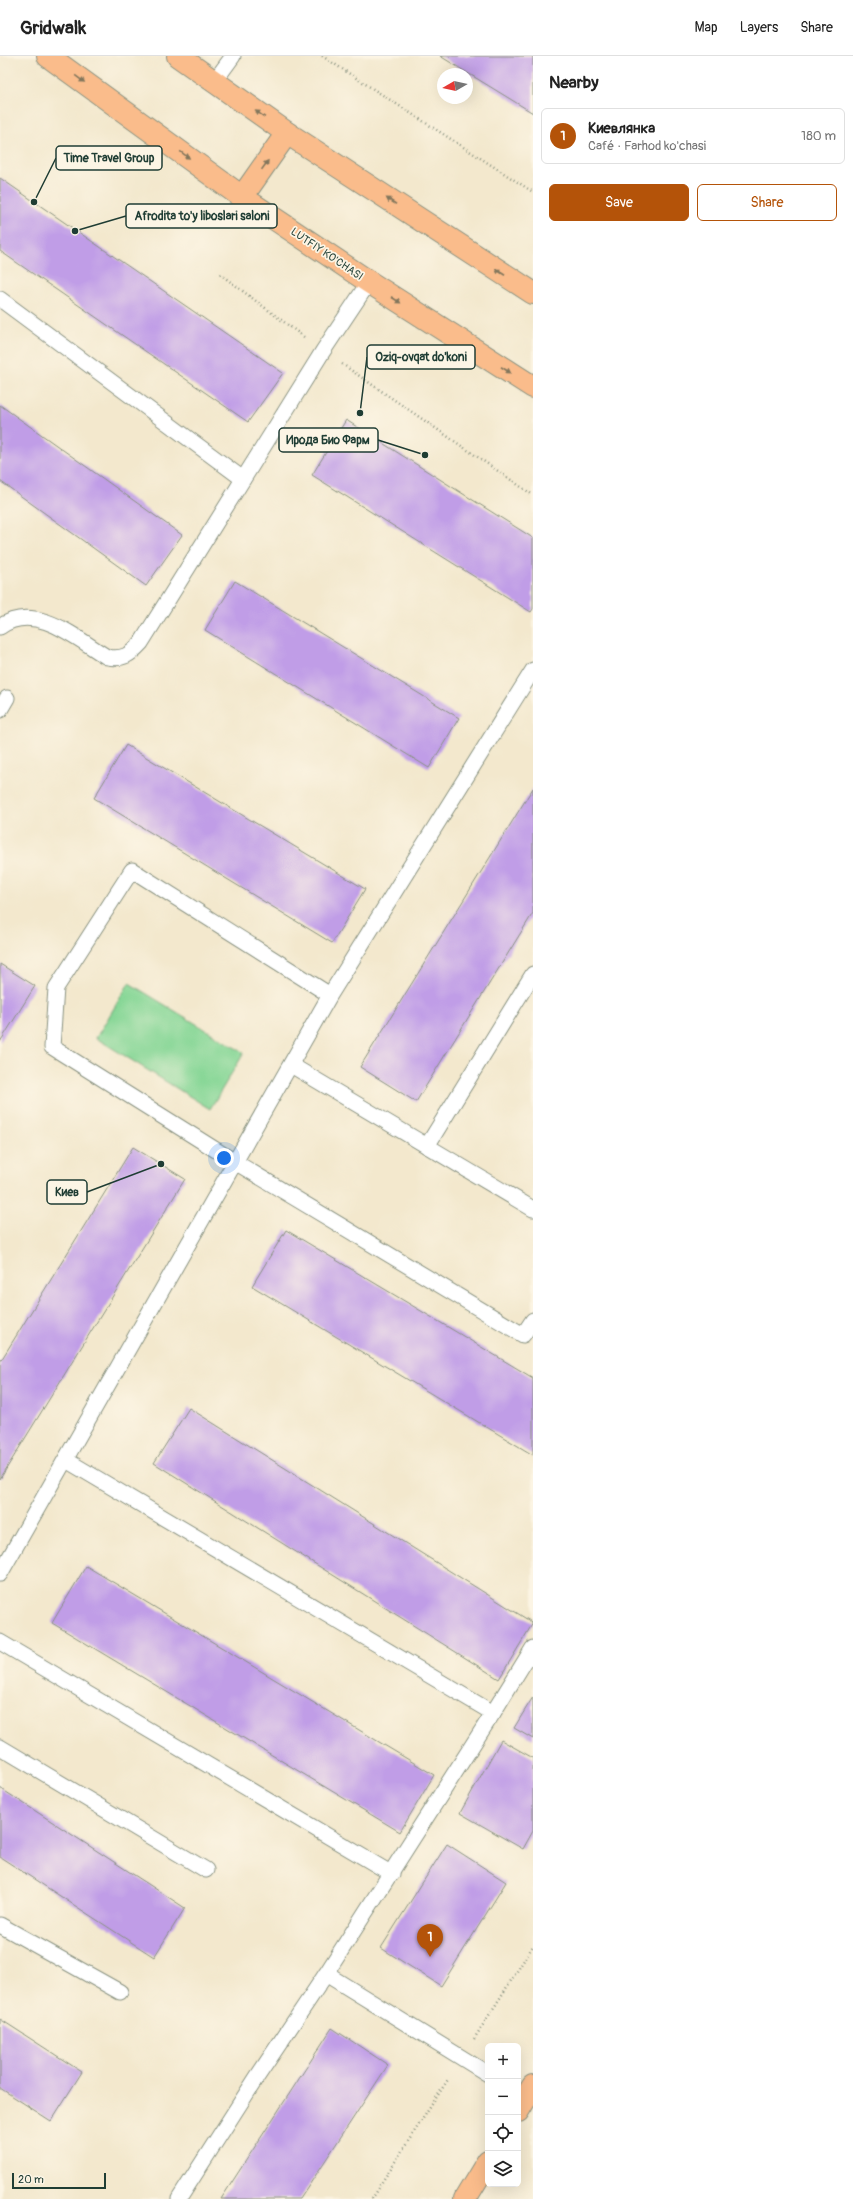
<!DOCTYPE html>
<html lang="en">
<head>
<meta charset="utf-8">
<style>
	body { margin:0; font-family:Pangolin,sans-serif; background:#f2f2f2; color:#222 }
	.controls { position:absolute; right:12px; bottom:12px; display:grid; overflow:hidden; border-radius:6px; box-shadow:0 4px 16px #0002 }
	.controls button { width:36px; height:36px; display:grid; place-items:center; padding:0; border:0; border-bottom:1px solid #e0e0e0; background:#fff; color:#222; font:20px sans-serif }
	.compass { position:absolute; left:437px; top:12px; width:36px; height:36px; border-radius:50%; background:#fff; box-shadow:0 4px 16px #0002; rotate:261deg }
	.scale { position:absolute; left:12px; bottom:10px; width:94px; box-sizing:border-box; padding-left:4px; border:2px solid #1f3d34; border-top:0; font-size:11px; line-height:14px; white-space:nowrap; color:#1f3d34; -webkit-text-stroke:3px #fcf5e5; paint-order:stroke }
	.you { position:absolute; left:224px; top:1102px; width:14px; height:14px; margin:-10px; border:3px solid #fff; border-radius:50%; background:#1a73e8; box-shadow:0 0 0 6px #1a73e833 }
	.badge { display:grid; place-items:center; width:26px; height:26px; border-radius:50%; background:#b45309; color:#fff; font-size:13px; font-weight:700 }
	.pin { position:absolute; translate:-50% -33px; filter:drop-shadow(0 1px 2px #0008) }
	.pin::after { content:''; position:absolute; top:21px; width:14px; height:12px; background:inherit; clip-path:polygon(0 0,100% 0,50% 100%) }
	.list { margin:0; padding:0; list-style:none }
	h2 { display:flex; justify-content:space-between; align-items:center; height:52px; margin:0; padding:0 16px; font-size:17px }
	h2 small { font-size:13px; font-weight:400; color:#767676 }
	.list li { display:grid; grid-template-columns:26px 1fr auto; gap:12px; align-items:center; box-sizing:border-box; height:56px; margin:0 8px 8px; padding:0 8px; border:1px solid #e0e0e0; border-radius:6px }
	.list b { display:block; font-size:15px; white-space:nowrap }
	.list p { margin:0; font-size:13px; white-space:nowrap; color:#767676 }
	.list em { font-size:13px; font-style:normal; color:#767676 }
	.actions { display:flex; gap:8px; padding:12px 16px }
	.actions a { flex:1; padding:9px 0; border:1px solid #b45309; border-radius:6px; text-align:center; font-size:14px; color:#b45309 }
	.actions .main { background:#b45309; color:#fff }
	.icon { flex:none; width:22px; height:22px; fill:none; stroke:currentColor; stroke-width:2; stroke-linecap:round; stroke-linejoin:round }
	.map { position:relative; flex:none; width:533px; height:2143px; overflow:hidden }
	header { display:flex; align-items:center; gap:24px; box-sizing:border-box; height:56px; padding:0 20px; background:#fff; border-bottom:1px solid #e0e0e0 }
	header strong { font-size:19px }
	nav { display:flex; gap:22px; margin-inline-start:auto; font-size:14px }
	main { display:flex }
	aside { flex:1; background:#fff }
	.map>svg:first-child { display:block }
</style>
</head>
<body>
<header>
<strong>Gridwalk</strong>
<nav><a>Map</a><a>Layers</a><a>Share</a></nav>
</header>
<main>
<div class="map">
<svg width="533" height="2143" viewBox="0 0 533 2143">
	<rect width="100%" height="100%" fill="#fcf5e5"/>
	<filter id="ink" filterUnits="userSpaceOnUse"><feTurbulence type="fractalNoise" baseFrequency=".025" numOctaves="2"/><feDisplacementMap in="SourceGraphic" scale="8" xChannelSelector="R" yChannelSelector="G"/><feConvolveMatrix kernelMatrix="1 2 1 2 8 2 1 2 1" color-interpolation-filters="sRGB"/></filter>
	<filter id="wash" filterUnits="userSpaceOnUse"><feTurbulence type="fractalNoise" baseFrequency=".012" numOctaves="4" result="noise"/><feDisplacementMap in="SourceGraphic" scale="16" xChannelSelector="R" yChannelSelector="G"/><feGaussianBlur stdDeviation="0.9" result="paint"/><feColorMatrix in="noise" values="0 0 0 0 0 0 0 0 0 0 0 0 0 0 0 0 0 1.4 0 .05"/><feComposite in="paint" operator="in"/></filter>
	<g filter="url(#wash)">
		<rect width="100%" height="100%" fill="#f3e8cd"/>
		<polygon fill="#88d797" stroke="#548a66" points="129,927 244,997 210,1053 96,982"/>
		<g id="blocks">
			<g fill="#c09de7">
				<polygon points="440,0 533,0 533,57"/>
				<polygon points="0,122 283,317 248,366 0,195"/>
				<polygon points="0,349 182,479 146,530 0,425"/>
				<polygon points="346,364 533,482 533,553 531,556 312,419"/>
				<polygon points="235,525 459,662 429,712 205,574"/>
				<polygon points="126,689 365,833 332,887 94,742"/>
				<polygon points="533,732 533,857 416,1046 360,1011"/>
				<polygon points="0,908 35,930 0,986"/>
				<polygon points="133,1091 185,1123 0,1423 0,1306"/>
				<polygon points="286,1174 533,1322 533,1399 252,1230"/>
				<polygon points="189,1352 533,1567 499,1623 154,1407"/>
				<polygon points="86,1510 434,1719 400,1776 52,1567"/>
				<polygon points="533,1641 533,1683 514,1672"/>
				<polygon points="501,1684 533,1702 533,1775 523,1793 460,1757"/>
				<polygon points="0,1732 185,1852 154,1901 0,1801"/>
				<polygon points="447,1788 506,1826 441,1930 381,1892"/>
				<polygon points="0,1963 82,2016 51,2065 0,2032"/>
				<polygon points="332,1972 388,2009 300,2143 221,2143"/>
			</g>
		</g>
	</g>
	<g filter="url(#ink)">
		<use href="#blocks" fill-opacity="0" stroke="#899280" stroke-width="1"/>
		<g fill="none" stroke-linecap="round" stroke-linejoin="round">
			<g stroke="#899280" stroke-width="17">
				<g id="service">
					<polyline points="214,26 233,0"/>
					<polyline points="0,243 243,423"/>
					<path d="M 0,571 C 35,545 77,583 107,601 C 123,604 130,599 141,587 L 323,295 L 369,226"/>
					<polyline points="0,654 7,642"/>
					<polyline points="330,939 132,814 56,932 52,991 235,1106 330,939 533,614"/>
					<polyline points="291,1009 533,1153"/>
					<polyline points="427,1090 533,918"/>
					<polyline points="66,1404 493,1657 326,1918 488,2018"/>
					<polyline points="0,1518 235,1106 523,1279 533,1264"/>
					<polyline points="0,1586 392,1818"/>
					<polyline points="493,1657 533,1592"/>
					<polyline points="0,1691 206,1814"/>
					<polyline points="0,1869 120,1936"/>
					<polyline points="179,2143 257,2021 326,1918"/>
				</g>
			</g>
			<g stroke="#899280" stroke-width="24">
				<g id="primary">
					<polyline points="48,0 242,141 369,226 533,331"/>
					<polyline points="178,0 287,77 533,237"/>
					<polyline points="242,141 287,77"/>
					<polyline points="518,2055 533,2030"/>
					<polyline points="465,2143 488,2105"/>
				</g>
			</g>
			<g stroke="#899280" stroke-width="2.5" stroke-dasharray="1 3" stroke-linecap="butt">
				<polyline points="322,0 533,136"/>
				<polyline points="220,218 304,281"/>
				<polyline points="342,308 533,439"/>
				<polyline points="474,1983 533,1890"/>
				<polyline points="371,2143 449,2022"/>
			</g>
			<use href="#service" stroke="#fff" stroke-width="15"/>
			<use href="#primary" stroke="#fabc8b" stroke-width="22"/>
		</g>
		<defs><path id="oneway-solid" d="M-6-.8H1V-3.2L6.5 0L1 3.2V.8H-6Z"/></defs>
		<g fill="#82765b">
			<use href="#oneway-solid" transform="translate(80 23) rotate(36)"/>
			<use href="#oneway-solid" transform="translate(260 58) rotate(-146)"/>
			<use href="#oneway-solid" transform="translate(185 99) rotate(36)"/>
			<use href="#oneway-solid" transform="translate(265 109) rotate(-55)"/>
			<use href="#oneway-solid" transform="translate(391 145) rotate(-147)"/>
			<use href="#oneway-solid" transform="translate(500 216) rotate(-147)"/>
			<use href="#oneway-solid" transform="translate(396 244) rotate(33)"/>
			<use href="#oneway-solid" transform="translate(506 314) rotate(33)"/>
		</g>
	</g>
	<g text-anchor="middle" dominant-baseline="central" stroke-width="3.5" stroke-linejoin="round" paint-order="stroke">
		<g font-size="11" fill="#1f3d34" stroke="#fcf5e5">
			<text transform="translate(327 198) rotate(34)">LUTFIY KO'CHASI</text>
		</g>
	</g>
	<path fill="none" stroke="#1f3d34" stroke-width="1.5" d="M34 146L56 102M75 175L126 160M360 357L367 301M425 399L378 384M161 1108L87 1136"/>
	<g fill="#1f3d34" stroke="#fcf5e5" stroke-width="1.5">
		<circle cx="34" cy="146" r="4"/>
		<circle cx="75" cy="175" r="4"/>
		<circle cx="360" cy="357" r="4"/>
		<circle cx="425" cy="399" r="4"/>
		<circle cx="161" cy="1108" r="4"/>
	</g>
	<g fill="#fcf5e5" stroke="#1f3d34" stroke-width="1.5">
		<rect x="56" y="90" width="106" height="24" rx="4"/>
		<rect x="126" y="148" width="151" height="24" rx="4"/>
		<rect x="367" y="289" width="108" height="24" rx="4"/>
		<rect x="279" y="372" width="99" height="24" rx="4"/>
		<rect x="47" y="1124" width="40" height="24" rx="4"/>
	</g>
	<g font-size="12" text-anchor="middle" font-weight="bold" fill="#1f3d34">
		<text x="109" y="106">Time Travel Group</text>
		<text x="202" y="164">Afrodita to'y liboslari saloni</text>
		<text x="421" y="305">Oziq-ovqat do'koni</text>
		<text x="328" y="388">Ирода Био Фарм</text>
		<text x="67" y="1140">Киев</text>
	</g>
</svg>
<div class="controls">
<button>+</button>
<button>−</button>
<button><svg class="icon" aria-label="locate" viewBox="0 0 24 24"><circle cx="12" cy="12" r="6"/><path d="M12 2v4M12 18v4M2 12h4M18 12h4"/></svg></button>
<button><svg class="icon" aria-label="layers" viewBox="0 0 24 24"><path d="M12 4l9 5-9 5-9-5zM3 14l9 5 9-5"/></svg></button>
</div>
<svg class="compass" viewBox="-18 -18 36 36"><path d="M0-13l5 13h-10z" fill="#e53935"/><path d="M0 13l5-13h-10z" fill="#767676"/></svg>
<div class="scale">20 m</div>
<div class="you"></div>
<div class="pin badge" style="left:430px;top:1901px">1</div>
</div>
<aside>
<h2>Nearby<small></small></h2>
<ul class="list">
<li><span class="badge">1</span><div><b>Киевлянка</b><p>Café · Farhod ko'chasi</p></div><em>180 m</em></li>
</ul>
<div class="actions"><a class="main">Save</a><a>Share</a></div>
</aside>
</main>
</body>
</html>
